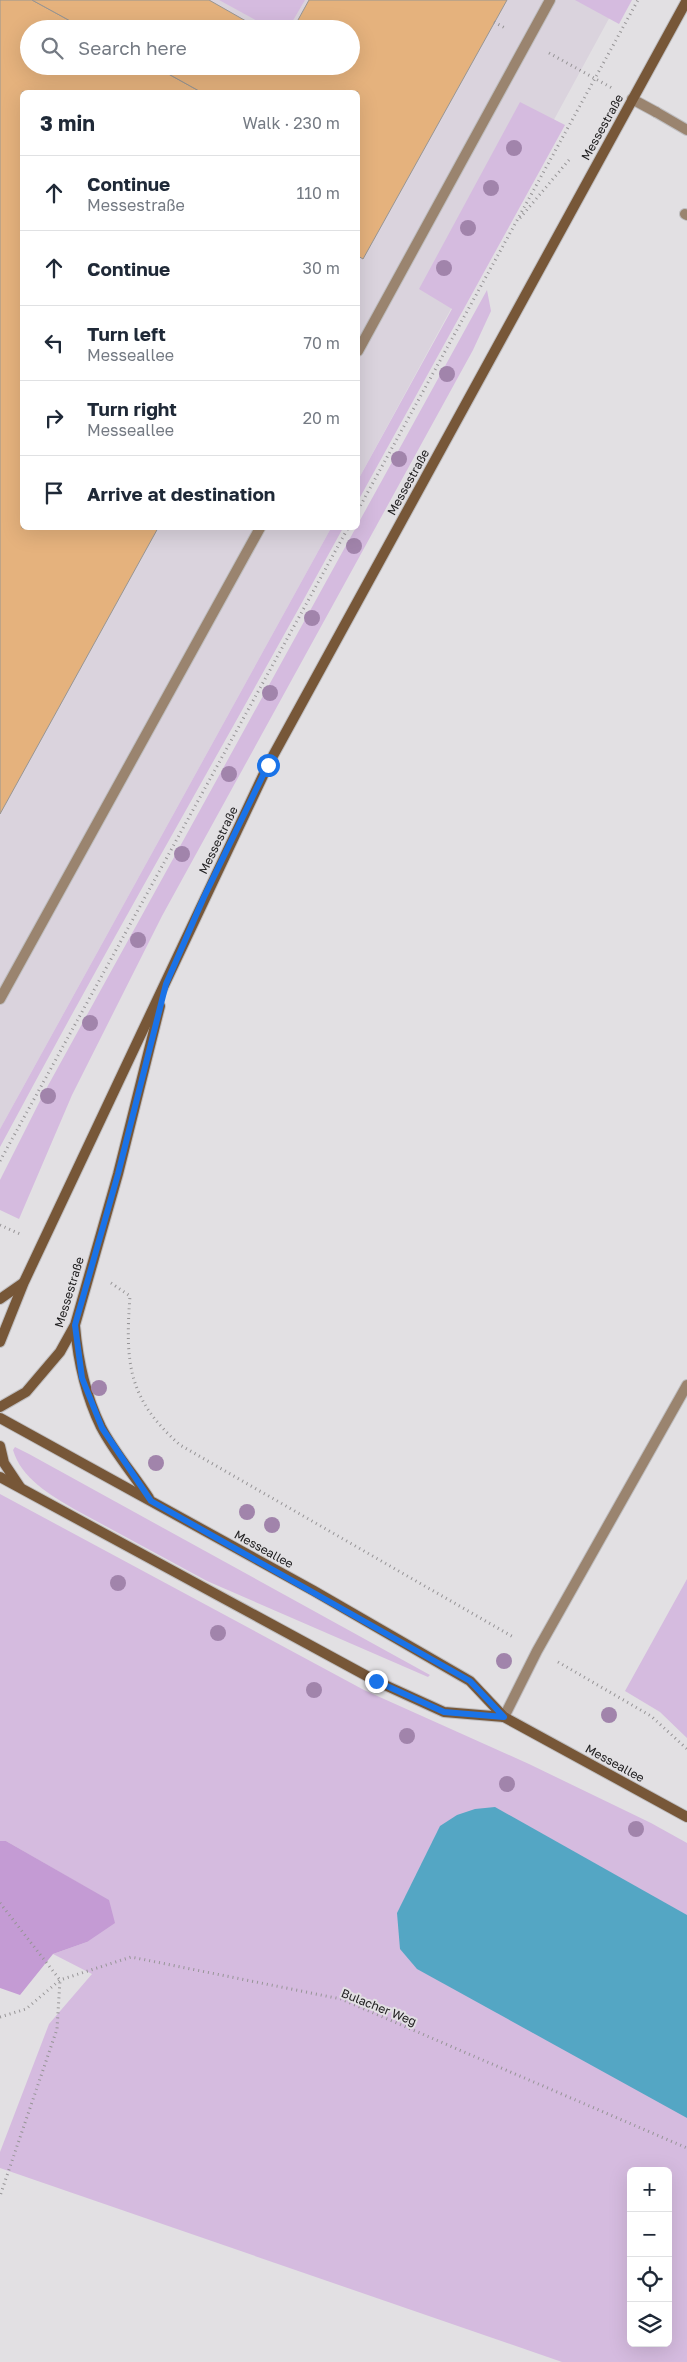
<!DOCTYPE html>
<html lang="en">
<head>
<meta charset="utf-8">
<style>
	body { margin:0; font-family:"Golos Text",sans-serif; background:#f2f2f3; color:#1f2937 }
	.controls { position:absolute; right:15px; bottom:15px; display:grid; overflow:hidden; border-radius:8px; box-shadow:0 5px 20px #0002 }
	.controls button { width:45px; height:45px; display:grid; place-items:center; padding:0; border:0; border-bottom:1px solid #e0e1e3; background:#fff; color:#1f2937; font:25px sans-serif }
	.stop { position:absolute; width:15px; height:15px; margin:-11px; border:4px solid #1a73e8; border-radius:50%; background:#fff }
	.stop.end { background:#1a73e8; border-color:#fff; box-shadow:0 1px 5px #0008 }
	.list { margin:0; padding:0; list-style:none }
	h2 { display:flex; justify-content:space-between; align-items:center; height:65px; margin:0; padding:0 20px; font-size:21px }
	h2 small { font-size:16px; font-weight:400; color:#747a83 }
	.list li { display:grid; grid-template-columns:32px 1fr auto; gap:15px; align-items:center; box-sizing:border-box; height:75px; padding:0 20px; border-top:1px solid #e0e1e3 }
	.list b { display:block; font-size:19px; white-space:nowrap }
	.list p { margin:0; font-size:16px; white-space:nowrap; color:#747a83 }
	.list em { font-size:16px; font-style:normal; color:#747a83 }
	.icon { flex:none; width:28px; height:28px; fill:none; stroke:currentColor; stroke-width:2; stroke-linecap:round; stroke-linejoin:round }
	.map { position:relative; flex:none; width:687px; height:2362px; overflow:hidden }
	.search { position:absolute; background:#fff; box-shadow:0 5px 20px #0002; left:20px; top:20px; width:340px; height:55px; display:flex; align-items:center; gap:12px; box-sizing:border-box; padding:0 18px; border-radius:28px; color:#747a83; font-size:19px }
	.panel { position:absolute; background:#fff; box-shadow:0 5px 20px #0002; left:20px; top:90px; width:340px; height:440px; border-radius:8px }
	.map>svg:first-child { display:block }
</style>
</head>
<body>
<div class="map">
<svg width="687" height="2362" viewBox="0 0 687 2362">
	<rect width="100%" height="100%" fill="#e2e0e3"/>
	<path fill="#dad3dd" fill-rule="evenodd" d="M 0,0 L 619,0 L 358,480 L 358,92 L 22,92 L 22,528 L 331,528 L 0,1129 ZM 29,29 L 351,29 L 351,66 L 29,66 Z"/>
	<g fill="#d5bbdf" fill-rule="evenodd">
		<polygon points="219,0 305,0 288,29 272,29"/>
		<polygon points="575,0 632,0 619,24"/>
		<polygon points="520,102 565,125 358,501 358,480 452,309 419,289"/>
		<polygon points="487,290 491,311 473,350 162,916 72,1095 19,1219 0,1210 0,1180 45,1091"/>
		<path d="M 331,528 L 343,528 C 230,735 111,939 0,1147 L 0,1129 Z"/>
		<path d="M 15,1447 L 29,1454 L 430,1675 L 428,1677 L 207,1581 L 74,1509 C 50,1495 21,1478 13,1450 Z"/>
		<path d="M 0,1494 L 364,1690 L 529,1764 L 651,1823 L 687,1843 L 687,2362 L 562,2362 L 0,2168 L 0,2152 L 49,2024 L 92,1974 L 53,1954 L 87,1942 L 108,1900 L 6,1841 L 0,1841 ZM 631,2171 L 668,2171 L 668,2343 L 631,2343 Z"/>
		<polygon points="687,1579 687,1738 660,1712 625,1691"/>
	</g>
	<polygon fill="#c49bd4" points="0,1841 6,1841 109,1900 115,1923 87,1942 53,1954 20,1995 0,1988"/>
	<polygon fill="#54a6c4" points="495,1807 687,1915 687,2118 417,1969 400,1949 397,1913 440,1826 457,1815 475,1809"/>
	<g fill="#e5b27d" stroke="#989592">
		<polygon points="0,0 32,0 85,29 29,29 29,66 154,66 201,92 22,92 22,528 158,528 0,814"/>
		<polygon points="32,0 209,0 260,29 85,29"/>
		<polygon points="309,0 507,0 363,259 358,256 358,92 201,92 154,66 351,66 351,29 293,29"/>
	</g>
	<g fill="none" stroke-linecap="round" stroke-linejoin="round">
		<g stroke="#bfbec0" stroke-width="12">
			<g id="lane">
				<polyline points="632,99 656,112"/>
				<polyline points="685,214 687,215"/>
				<polyline points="358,351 550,0"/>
				<polyline points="0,999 260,528"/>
				<polyline points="504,1717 537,1651 687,1385"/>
			</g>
		</g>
		<g stroke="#bfbec0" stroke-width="12">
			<polyline id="street" points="656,112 687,130"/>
		</g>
		<g stroke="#bfbec0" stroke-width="12">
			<g id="secondary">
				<polyline points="0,1299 23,1283"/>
				<path d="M 75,1326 C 78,1362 85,1394 101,1427 C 114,1452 134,1475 149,1498"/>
				<polyline points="0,1342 24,1282 268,765 687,0"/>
				<polyline points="0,1407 26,1392 60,1352 75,1325 118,1174 160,1006"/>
				<polyline points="0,1418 314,1591 470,1681 504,1717 687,1817"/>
				<polyline points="0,1446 4,1463 20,1487"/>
				<polyline points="0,1477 376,1681 444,1712 504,1717"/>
			</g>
		</g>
		<g stroke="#969496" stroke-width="3" stroke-dasharray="1 4" stroke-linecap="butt">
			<polyline points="494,22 507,29"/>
			<polyline points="549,53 612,88"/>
			<polyline points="520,218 569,160"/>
			<polyline points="358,510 638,0"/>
			<polyline points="0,1161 348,528"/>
			<polyline points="0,1225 20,1234"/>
			<path d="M 111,1283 L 130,1296 C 125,1363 128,1399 180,1445 L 515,1638"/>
			<polyline points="558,1662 651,1716 687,1749"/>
			<polyline points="0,1903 60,1980 57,2029 0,2196"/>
			<polyline points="0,2017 26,2009 60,1980 131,1957 341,1999 687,2148"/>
		</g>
		<use href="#lane" stroke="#9a846f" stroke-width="10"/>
		<use href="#street" stroke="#9a846f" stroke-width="10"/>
		<use href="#secondary" stroke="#775738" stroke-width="10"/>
	</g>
	<g fill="#a184ab">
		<circle cx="514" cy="148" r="8"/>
		<circle cx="491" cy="188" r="8"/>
		<circle cx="468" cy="228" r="8"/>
		<circle cx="444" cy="268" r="8"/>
		<circle cx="447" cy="374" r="8"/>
		<circle cx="399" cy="459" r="8"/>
		<circle cx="354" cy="546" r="8"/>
		<circle cx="312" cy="618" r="8"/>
		<circle cx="270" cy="693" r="8"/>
		<circle cx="229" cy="774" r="8"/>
		<circle cx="182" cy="854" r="8"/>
		<circle cx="138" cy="940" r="8"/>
		<circle cx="90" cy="1023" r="8"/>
		<circle cx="48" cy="1096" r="8"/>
		<circle cx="99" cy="1388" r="8"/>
		<circle cx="156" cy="1463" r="8"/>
		<circle cx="247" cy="1512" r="8"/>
		<circle cx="272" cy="1525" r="8"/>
		<circle cx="118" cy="1583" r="8"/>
		<circle cx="218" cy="1633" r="8"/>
		<circle cx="504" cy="1661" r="8"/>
		<circle cx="314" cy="1690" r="8"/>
		<circle cx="609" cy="1715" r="8"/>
		<circle cx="407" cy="1736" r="8"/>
		<circle cx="507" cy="1784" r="8"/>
		<circle cx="636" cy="1829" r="8"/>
	</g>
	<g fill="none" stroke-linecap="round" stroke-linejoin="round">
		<polyline stroke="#1a73e8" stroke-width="6" points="268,765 204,897 166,984 118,1174 75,1325 82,1378 102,1428 151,1501 470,1681 504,1717 444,1712 376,1681"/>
	</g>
	<g text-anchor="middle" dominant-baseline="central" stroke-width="4" stroke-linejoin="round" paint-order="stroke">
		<g font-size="12" fill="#222122" stroke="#e2e0e3">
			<text transform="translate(602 127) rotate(-61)">Messestraße</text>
			<text transform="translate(408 482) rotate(-61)">Messestraße</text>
			<text transform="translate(218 840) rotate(-64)">Messestraße</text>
			<text transform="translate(69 1292) rotate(-73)">Messestraße</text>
			<text transform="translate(264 1549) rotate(29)">Messeallee</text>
			<text transform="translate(615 1763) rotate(29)">Messeallee</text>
			<text transform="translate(379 2007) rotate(22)">Bulacher Weg</text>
		</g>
	</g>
</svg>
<div class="controls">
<button>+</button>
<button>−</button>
<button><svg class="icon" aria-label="locate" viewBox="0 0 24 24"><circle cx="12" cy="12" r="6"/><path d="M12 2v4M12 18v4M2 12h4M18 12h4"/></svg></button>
<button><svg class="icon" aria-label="layers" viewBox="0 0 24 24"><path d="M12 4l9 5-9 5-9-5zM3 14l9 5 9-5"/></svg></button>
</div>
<div class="stop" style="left:268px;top:765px"></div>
<div class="stop end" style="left:376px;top:1681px"></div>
<div class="search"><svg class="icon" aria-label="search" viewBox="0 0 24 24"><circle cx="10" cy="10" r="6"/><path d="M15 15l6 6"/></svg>Search here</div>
<section class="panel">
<h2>3 min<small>Walk · 230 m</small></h2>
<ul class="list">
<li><svg class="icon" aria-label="ahead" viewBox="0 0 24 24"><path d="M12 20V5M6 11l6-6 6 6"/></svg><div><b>Continue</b><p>Messestraße</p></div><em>110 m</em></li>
<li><svg class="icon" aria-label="ahead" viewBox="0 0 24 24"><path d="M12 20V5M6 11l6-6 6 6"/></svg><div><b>Continue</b></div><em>30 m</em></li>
<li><svg class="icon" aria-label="left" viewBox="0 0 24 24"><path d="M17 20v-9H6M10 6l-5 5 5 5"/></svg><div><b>Turn left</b><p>Messeallee</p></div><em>70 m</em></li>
<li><svg class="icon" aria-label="right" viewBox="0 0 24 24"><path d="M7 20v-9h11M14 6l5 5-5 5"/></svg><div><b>Turn right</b><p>Messeallee</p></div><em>20 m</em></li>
<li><svg class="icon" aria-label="arrive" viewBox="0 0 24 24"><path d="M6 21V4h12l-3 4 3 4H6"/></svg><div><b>Arrive at destination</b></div></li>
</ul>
</section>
</div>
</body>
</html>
